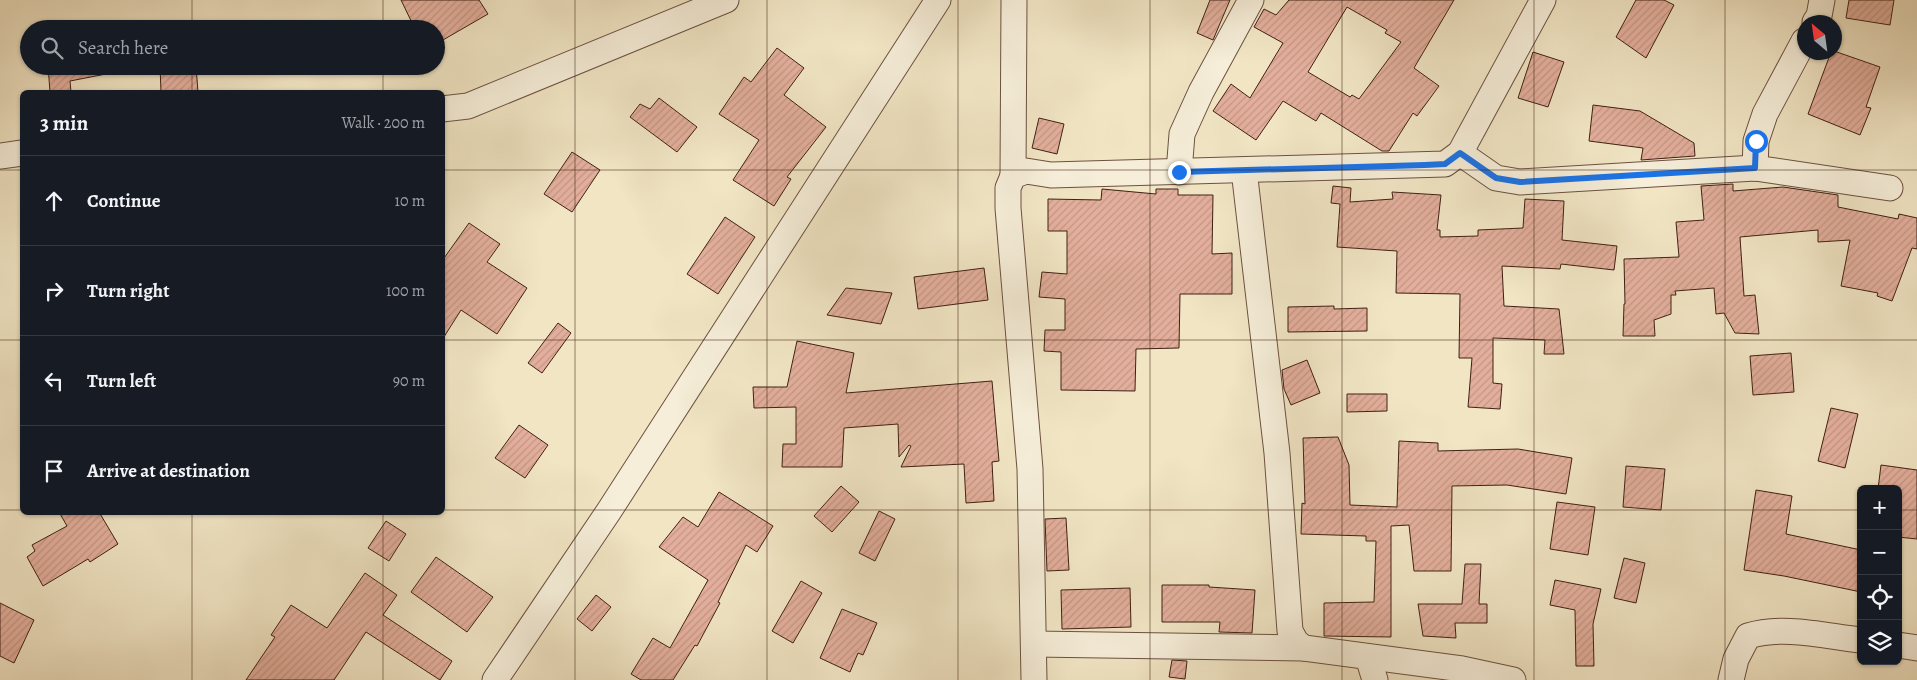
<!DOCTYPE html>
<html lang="en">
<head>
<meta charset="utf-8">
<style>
	body { margin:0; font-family:Alegreya,serif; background:#20242c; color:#f1f3f6 }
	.controls { position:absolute; right:15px; bottom:15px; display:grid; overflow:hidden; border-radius:8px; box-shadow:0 1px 4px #0004 }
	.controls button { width:45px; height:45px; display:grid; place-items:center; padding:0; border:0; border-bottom:1px solid #363941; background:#171b24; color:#f1f3f6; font:25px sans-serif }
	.compass { position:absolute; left:1797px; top:15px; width:45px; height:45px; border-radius:50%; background:#171b24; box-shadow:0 1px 4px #0004; rotate:331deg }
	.stop { position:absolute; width:15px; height:15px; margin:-11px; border:4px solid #1a73e8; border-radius:50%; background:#fff }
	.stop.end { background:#1a73e8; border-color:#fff; box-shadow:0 1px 5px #0008 }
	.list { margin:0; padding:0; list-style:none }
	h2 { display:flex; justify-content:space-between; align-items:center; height:65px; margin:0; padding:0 20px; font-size:21px }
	h2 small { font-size:16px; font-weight:400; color:#9ea1a6 }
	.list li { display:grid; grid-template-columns:32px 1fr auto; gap:15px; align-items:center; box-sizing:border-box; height:90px; padding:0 20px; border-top:1px solid #363941 }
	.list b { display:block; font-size:19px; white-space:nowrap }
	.list em { font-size:16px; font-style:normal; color:#9ea1a6 }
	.icon { flex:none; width:28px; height:28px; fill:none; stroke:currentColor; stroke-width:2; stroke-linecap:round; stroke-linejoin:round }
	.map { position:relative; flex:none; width:1917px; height:680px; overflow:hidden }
	.search { position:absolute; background:#171b24; box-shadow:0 1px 4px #0004; left:20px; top:20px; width:425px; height:55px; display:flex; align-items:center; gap:12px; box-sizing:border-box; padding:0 18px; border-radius:28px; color:#9ea1a6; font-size:19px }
	.panel { position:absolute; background:#171b24; box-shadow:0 1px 4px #0004; left:20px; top:90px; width:425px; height:425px; border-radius:8px }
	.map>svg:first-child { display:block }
</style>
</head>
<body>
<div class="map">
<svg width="1917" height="680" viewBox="0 0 1917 680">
	<defs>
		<pattern id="building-hatch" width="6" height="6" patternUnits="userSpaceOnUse" patternTransform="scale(1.25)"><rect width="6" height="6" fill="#e3af9c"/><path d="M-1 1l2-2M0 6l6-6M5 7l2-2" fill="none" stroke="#c49686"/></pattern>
	</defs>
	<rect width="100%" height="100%" fill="#f1e5c4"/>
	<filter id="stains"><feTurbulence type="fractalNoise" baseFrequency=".004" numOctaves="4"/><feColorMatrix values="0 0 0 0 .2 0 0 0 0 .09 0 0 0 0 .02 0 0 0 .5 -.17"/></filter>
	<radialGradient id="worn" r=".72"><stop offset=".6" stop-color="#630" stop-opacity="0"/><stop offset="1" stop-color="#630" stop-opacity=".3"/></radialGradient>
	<g fill="url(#building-hatch)" stroke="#402014" fill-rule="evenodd">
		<polygon points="401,0 479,0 488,14 436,44 436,29 415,29"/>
		<polygon points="1210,0 1230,0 1213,40 1197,33"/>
		<path d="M 1289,0 L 1454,0 L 1414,68 L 1439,86 L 1417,116 L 1413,113 L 1389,151 L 1382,151 L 1321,113 L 1316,121 L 1283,101 L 1256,140 L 1213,111 L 1231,84 L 1250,98 L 1283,43 L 1254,27 L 1264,9 L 1276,15 ZM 1347,7 L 1387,30 L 1385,33 L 1401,42 L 1359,99 L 1352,95 L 1350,97 L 1308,72 Z"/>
		<polygon points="1636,0 1664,0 1674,5 1646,58 1616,37"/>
		<polygon points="1849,0 1894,0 1890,25 1846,18"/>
		<polygon points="777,48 804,68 784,95 826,127 787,177 791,179 774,206 733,180 759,140 719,114 744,77 751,82"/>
		<polygon points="1834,51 1880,67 1866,107 1871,108 1860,135 1808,114 1831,52"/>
		<polygon points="1533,52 1564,62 1548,107 1518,98"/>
		<polygon points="48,66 105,66 106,74 70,81 71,92 50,92"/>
		<polygon points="160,66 196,66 198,92 161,92"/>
		<polygon points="659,98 697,127 677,152 630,117 640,104 650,109"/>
		<polygon points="1593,105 1640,111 1694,143 1695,156 1641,160 1643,148 1589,141"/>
		<polygon points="1039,118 1064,124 1057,154 1032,148"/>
		<polygon points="572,152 600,170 572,212 544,194"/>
		<polygon points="1733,184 1733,191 1783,187 1838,195 1838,207 1898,219 1899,214 1917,218 1917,249 1912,248 1892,301 1877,296 1878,293 1841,286 1850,240 1818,242 1818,230 1740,237 1744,296 1755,295 1759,334 1735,333 1724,313 1716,314 1714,288 1675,291 1676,295 1671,295 1671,314 1654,320 1655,336 1623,336 1624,304 1625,304 1624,259 1679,257 1676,222 1704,220 1701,186"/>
		<polygon points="1333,186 1351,188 1350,202 1393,199 1392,192 1441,195 1437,230 1440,230 1440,237 1478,236 1478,230 1523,228 1525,199 1564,201 1562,240 1617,246 1614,270 1561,264 1560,269 1502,266 1504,306 1559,309 1564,354 1544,354 1545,340 1493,338 1493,383 1502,384 1500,409 1468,407 1472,358 1459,358 1460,294 1396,293 1397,251 1337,247 1340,204 1331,203"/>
		<polygon points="1102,189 1156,194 1156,189 1178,189 1178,195 1213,195 1212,254 1232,253 1232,294 1180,294 1179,348 1136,349 1135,391 1061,390 1061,352 1044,351 1045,330 1065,330 1065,299 1039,297 1042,272 1067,274 1067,231 1048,231 1048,199 1101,200"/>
		<polygon points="725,217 755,237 718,294 687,274"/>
		<polygon points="469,223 500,244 487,262 527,288 497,334 461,310 442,340 442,261"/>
		<polygon points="984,268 988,300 918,309 914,277"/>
		<polygon points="846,288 892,293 881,324 827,315"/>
		<polygon points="1334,306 1334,309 1367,308 1367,331 1288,332 1288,307"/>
		<polygon points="558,323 571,333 542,373 528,363"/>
		<polygon points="797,341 854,353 846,393 992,381 999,461 992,462 994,501 966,503 964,464 901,467 911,446 909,445 899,457 898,424 844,428 842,467 782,467 783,444 796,444 796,407 754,408 753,387 787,387"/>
		<polygon points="1791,353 1794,392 1753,395 1750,356"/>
		<polygon points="1307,360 1320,393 1291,405 1284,389 1282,370"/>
		<polygon points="1347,394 1387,394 1387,411 1347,412"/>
		<polygon points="1831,408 1858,414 1845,468 1818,461"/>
		<polygon points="519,425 548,445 525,478 495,458"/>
		<polygon points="1338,437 1349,465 1350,505 1397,507 1399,441 1438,443 1438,451 1518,449 1572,458 1566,494 1507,485 1452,486 1451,571 1414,571 1409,525 1391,526 1391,637 1324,636 1324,603 1374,602 1376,541 1366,541 1366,536 1301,534 1302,503 1305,504 1303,438"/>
		<polygon points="1881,465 1917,470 1917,539 1898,537 1898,489 1878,489"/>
		<polygon points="1626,466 1665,469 1661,510 1623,507"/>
		<polygon points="841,486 859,502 832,532 814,516"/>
		<polygon points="1756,490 1792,496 1786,534 1861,550 1861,592 1784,576 1744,570"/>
		<polygon points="719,492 773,526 757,552 746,545 718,602 720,603 697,646 695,645 673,680 641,680 631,674 653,638 670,648 708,580 659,547 683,517 698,527"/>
		<polygon points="1557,502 1595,507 1588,555 1550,549"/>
		<polygon points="879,511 895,519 875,561 859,553"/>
		<polygon points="59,512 99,512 118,544 90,562 88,559 43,586 27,557 35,551 32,545 67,526"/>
		<polygon points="1066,518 1069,570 1047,571 1045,519"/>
		<polygon points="386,521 406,534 389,561 368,548"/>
		<polygon points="436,557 493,597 467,632 411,592"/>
		<polygon points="1624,558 1645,563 1636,603 1614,598"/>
		<polygon points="1465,564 1481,564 1479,604 1487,604 1487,623 1455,623 1456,638 1423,636 1418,604 1462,604"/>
		<polygon points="365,573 397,595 383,615 452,661 440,680 366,632 334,680 246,680 275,637 271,635 291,605 327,628"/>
		<polygon points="1555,580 1601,589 1593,624 1594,666 1576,666 1575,610 1550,605"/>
		<polygon points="801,581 822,593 793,643 772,631"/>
		<polygon points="1162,585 1209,585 1209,587 1255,590 1252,633 1219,632 1220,622 1162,622"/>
		<polygon points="1130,588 1131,627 1062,629 1061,590"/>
		<polygon points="596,595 611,607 592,631 577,619"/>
		<polygon points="0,603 34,620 14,663 0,656"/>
		<polygon points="842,609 877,623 863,655 858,653 850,672 820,658"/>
		<polygon points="1172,660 1187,661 1185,679 1169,677"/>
	</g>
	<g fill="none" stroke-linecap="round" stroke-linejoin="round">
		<g stroke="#6c5140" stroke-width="27">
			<g id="minor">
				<polyline points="1815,22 1819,16 1822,0"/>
				<polyline points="442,109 468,106 726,0"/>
				<polyline points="1460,153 1496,178 1520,182 1755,168 1890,188"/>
				<polyline points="0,156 22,153"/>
				<polyline points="1755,168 1756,141 1765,114 1804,41"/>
				<polyline points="1244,170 1277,453 1290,631 1296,642 1304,648 1462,669 1513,680"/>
				<polyline points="1179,172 1182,134 1201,92 1251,0"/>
				<polyline points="1013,176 1014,0"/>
				<polyline points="1034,644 1304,648"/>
				<polyline points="1898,645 1917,648"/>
				<polyline points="1368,657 1375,680"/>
				<polyline points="495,680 609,511 938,0"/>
				<polyline points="1034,680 1030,469 1008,208 1008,188 1013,176 1026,171 1051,175 1445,164 1460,153 1543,0"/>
				<path d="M 1731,680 L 1736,659 L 1748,636 C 1783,625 1825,636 1861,640"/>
			</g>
		</g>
		<use href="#minor" stroke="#f6eed9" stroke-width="25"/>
	</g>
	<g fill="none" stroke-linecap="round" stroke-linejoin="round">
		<polyline stroke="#1a73e8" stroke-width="6" points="1179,172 1425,165 1445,164 1460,153 1496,178 1520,182 1755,168 1756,141"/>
	</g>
	<path fill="none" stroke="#402014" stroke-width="1" stroke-opacity="0.55" d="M 192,0 L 192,29M 383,0 L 383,29M 575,0 L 575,680M 767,0 L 767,680M 958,0 L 958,680M 1150,0 L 1150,680M 1342,0 L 1342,680M 1534,0 L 1534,680M 1725,0 L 1725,680M 192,66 L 192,92M 383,66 L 383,92M 0,170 L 22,170M 442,170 L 1917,170M 0,340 L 22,340M 442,340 L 1917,340M 0,510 L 22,510M 442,510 L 1861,510M 1898,510 L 1917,510M 192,512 L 192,680M 383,512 L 383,680"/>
	<rect width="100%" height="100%" filter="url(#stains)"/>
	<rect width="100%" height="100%" fill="url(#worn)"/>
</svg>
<div class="controls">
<button>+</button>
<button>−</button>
<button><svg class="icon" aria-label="locate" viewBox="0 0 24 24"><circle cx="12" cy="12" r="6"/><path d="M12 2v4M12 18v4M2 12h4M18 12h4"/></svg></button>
<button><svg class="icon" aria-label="layers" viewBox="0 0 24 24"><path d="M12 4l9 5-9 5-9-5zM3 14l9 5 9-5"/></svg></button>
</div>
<svg class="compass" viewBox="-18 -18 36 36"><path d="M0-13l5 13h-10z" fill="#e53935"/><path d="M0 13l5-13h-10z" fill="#9ea1a6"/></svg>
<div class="stop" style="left:1756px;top:141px"></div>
<div class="stop end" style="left:1179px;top:172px"></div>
<div class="search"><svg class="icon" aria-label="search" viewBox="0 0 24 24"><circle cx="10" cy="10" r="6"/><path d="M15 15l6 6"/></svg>Search here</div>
<section class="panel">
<h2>3 min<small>Walk · 200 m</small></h2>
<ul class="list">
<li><svg class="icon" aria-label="ahead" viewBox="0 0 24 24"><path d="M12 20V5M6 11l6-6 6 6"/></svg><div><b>Continue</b></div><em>10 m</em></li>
<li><svg class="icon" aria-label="right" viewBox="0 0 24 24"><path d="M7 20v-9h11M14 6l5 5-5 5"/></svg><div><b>Turn right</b></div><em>100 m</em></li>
<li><svg class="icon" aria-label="left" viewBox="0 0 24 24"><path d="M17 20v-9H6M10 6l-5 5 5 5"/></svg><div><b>Turn left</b></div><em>90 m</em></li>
<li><svg class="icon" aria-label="arrive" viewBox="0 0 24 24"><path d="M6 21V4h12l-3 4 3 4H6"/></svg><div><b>Arrive at destination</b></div></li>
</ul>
</section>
</div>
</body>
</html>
